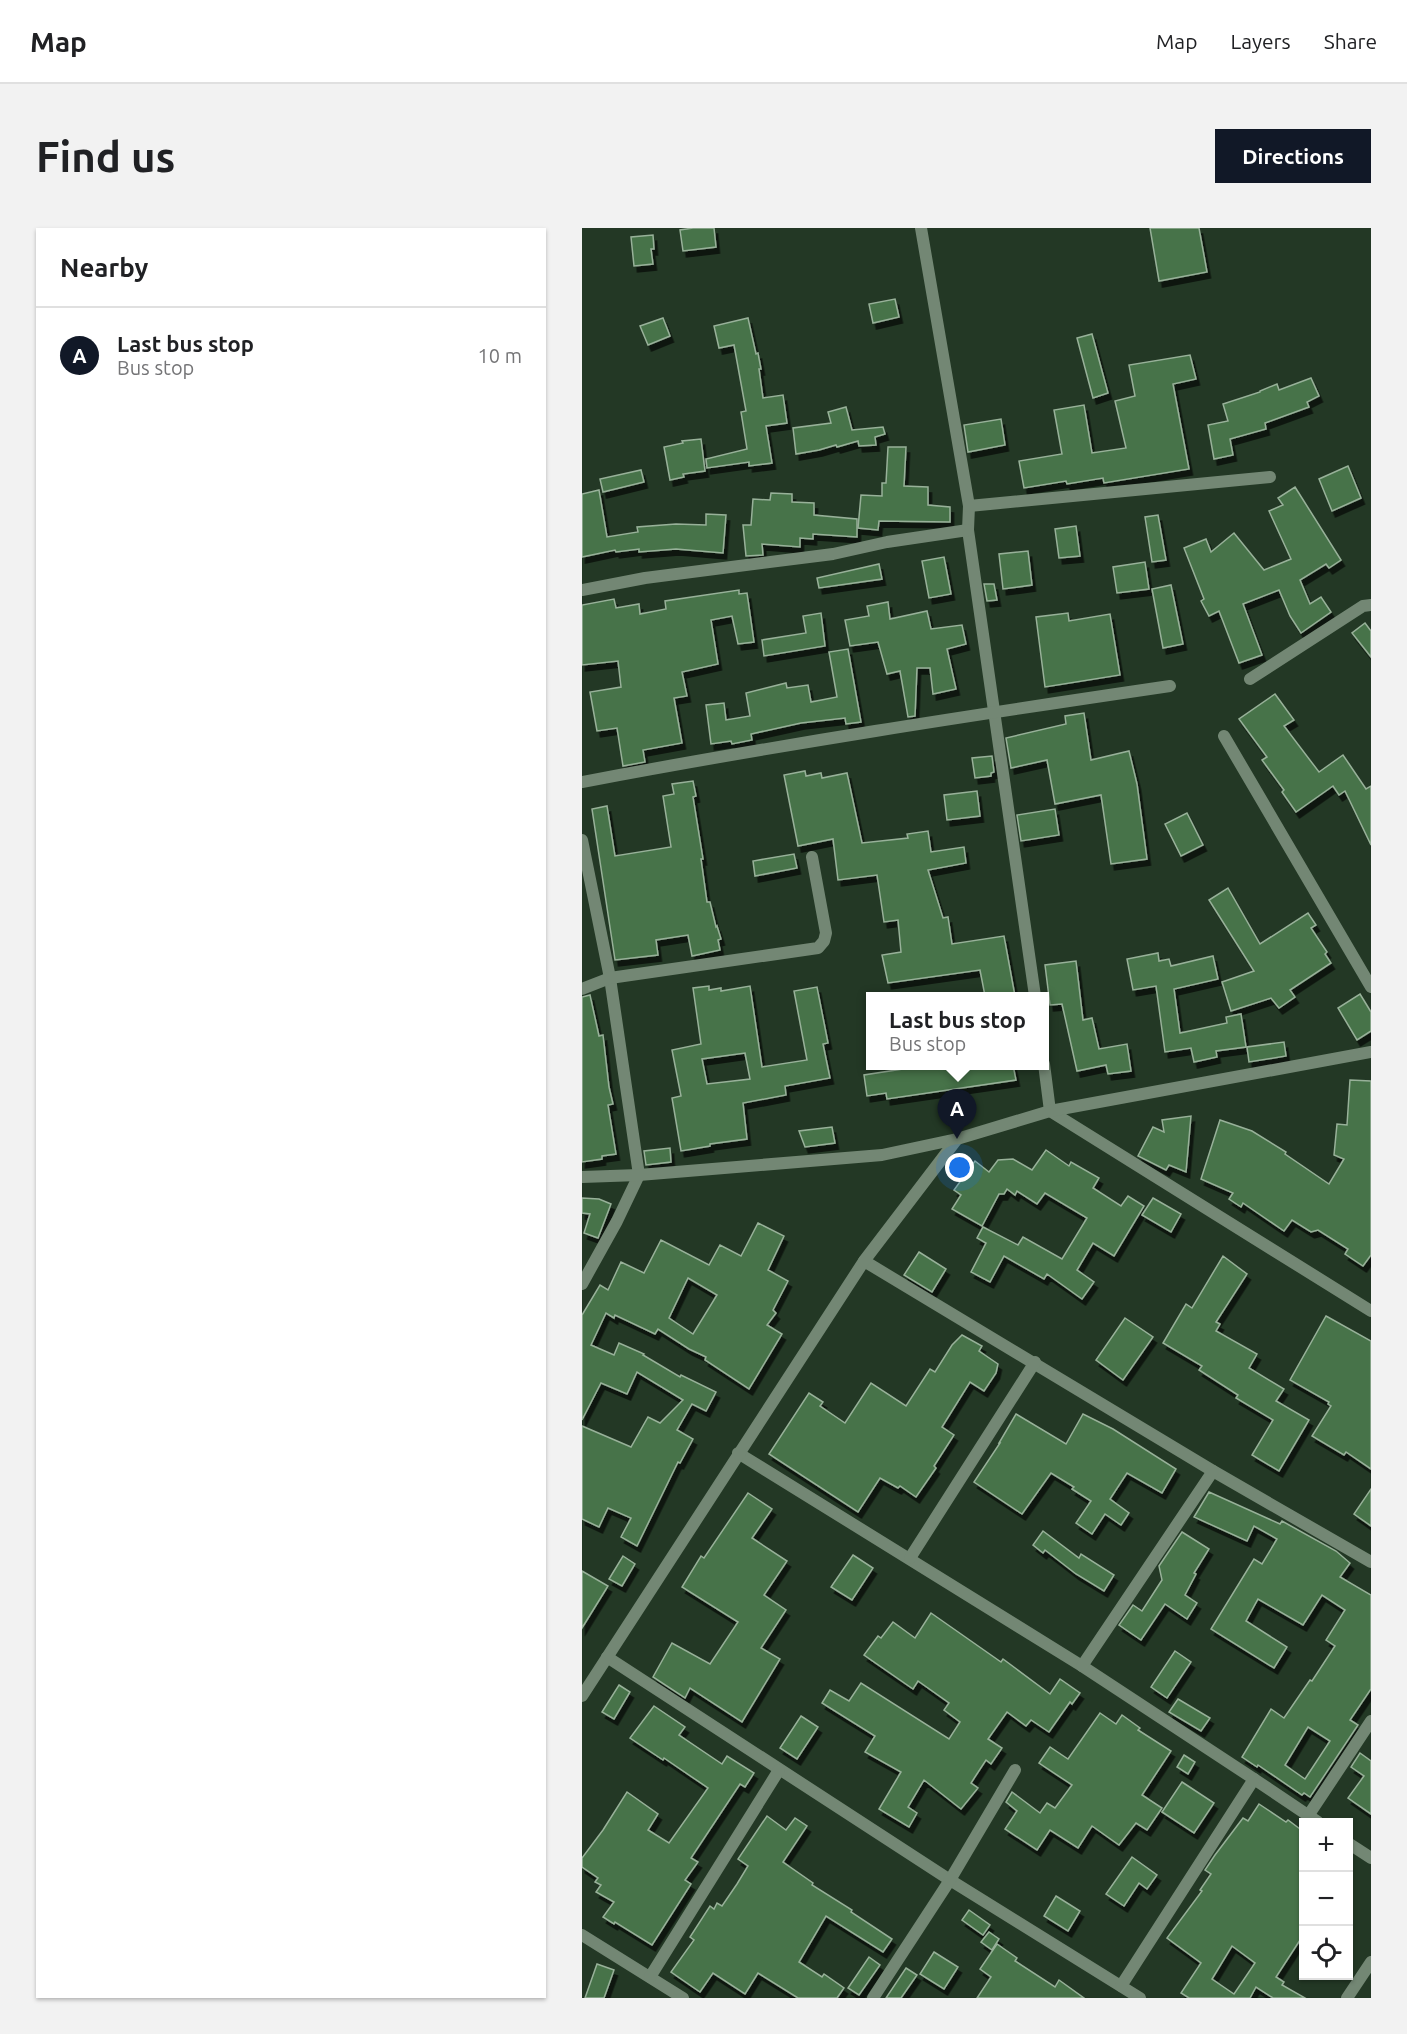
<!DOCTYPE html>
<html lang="en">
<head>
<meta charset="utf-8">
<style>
	body { margin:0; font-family:Ubuntu,sans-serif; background:#f2f2f2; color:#202124 }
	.controls { position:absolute; right:18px; bottom:18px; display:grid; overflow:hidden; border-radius:0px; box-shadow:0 2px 4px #0004 }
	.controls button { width:54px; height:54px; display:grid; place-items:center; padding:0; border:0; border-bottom:2px solid #e0e0e0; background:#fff; color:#202124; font:30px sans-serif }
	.you { position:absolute; left:378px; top:940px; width:21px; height:21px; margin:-15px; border:4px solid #fff; border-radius:50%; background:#1a73e8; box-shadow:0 0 0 9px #1a73e833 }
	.badge { display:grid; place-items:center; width:39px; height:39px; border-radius:50%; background:#111827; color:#fff; font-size:20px; font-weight:700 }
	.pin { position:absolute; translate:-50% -50px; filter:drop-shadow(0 2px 3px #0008) }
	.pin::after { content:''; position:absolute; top:32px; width:21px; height:18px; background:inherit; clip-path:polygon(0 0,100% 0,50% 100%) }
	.popup { position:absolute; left:284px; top:764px; width:183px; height:78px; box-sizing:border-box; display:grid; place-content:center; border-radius:0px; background:#fff; filter:drop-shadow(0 2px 4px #0005); font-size:20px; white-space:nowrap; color:#757577 }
	.popup b { font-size:22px; color:#202124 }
	.popup::after { content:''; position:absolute; left:50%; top:100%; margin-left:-12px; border:12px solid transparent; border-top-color:#fff }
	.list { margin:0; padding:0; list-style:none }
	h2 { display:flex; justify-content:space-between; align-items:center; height:78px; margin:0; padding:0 24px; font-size:26px }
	h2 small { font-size:20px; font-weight:400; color:#757577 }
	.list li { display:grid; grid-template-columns:39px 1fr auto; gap:18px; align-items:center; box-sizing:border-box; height:96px; padding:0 24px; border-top:2px solid #e0e0e0 }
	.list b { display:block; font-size:22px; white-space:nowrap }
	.list p { margin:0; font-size:20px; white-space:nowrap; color:#757577 }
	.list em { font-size:20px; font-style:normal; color:#757577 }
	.icon { flex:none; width:33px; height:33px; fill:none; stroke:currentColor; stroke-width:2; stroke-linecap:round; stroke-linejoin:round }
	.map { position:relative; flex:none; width:789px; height:1770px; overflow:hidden; border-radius:0px }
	header { display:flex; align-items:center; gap:36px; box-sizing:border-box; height:84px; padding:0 30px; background:#fff; border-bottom:2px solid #e0e0e0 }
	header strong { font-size:28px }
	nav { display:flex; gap:33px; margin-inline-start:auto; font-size:21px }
	.intro { display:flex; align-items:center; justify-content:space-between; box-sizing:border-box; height:144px; padding:0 36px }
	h1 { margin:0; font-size:42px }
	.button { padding:15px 27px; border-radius:0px; background:#111827; color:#fff; font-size:21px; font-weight:700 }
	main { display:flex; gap:36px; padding:0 36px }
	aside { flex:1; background:#fff; border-radius:0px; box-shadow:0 2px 4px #0004 }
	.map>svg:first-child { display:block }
</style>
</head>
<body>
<header>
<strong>Map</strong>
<nav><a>Map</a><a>Layers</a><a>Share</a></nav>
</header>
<div class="intro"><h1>Find us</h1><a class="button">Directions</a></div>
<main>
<aside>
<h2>Nearby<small></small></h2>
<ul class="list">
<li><span class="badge">A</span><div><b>Last bus stop</b><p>Bus stop</p></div><em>10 m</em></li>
</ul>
</aside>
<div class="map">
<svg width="789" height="1770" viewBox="0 0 789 1770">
	<defs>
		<filter id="shadow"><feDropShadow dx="3.5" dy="6" stdDeviation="0" flood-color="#0009"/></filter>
	</defs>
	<rect width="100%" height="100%" fill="#233825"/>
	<g fill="#46734a" stroke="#98b199" stroke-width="1.5" fill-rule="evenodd" filter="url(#shadow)">
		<polygon points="111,0 132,0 134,19 101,23 98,2"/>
		<polygon points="568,0 617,0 625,44 577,53"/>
		<polygon points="71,7 72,21 69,21 71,36 52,38 49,9"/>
		<polygon points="313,71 317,89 291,95 287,76"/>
		<polygon points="81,90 88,108 66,117 58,98"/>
		<polygon points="166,90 174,126 176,125 179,141 177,141 181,170 201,167 205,195 184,198 190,235 167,238 167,234 125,240 124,231 165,221 159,184 164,183 152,117 137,120 132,98"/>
		<polygon points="510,106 526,165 511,170 495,110"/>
		<polygon points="608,127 614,151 591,156 607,241 522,255 521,250 485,256 484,253 442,260 437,233 480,226 472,182 502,177 510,225 544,220 533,173 553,168 547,137"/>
		<polygon points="729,150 737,168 725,174 727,179 683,195 684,201 648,211 651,227 632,231 626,197 646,193 641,176 678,164 678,163 695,156 697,162"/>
		<polygon points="264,179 270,202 301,199 303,206 293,209 294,217 277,218 276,213 255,219 254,217 237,222 214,226 211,200 249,195 246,184"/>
		<polygon points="419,191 423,217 386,224 382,197"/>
		<polygon points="119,211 123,243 101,246 102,249 88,252 82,219 101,215 100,213"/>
		<polygon points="306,219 324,219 322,258 346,259 346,277 368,279 368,294 297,293 296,302 276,300 279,267 300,268 300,255 304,255"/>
		<polygon points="766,238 779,270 750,283 737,251"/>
		<polygon points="59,242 62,254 21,264 18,251"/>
		<polygon points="713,259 759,332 747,340 744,336 718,352 728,376 739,369 749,384 719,405 708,388 697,362 661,376 680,427 657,435 637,383 627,388 619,373 622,371 602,320 624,311 629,324 652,305 682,342 709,331 687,283 701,277 696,270"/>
		<polygon points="17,262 25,309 56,304 55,299 94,296 124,297 124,286 144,287 141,325 94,321 57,324 57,321 34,324 33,322 0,329 0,266"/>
		<polygon points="189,265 210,266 210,274 232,275 232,287 275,291 275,309 231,306 231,311 218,310 218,319 180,316 181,327 164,328 161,297 169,297 171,271 188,272"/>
		<polygon points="576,287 584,332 570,334 563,289"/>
		<polygon points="494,298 498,328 477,330 473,301"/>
		<polygon points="446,323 450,357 421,361 417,326"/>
		<polygon points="362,329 369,366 347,370 340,333"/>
		<polygon points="563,334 567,361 535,365 531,339"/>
		<polygon points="297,336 300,351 237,360 235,350"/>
		<polygon points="402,356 412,356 415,372 405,373"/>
		<polygon points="589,357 601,416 581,420 570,361"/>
		<polygon points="157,362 157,366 165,365 172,414 156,416 150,388 129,392 136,436 100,444 105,468 92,470 100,515 61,522 63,534 41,538 35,500 15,503 8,464 39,459 36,433 0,437 0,377 32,371 34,380 57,376 58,386 84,381 83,373"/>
		<polygon points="306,374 308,391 345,383 349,401 380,397 384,416 365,421 374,461 351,466 348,440 335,440 333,488 326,489 318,443 305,446 296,414 268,418 263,392 287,388 285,378"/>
		<polygon points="239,385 243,418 182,428 180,412 224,405 221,388"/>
		<polygon points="486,385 487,393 528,386 538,447 463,459 454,389"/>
		<polygon points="783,395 789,403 789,429 770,405"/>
		<polygon points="266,421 279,494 264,496 263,490 219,495 169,506 170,512 150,516 149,513 129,516 124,477 142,475 144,492 168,488 164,465 204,455 205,460 226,457 229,474 255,469 247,424"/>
		<polygon points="693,466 712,492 702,498 737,544 761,527 784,561 789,558 789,617 763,563 757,567 751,558 714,584 700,564 702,562 680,532 685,529 657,491"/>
		<polygon points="502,485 509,532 547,523 555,556 565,631 529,636 519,567 473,576 465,532 429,540 424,510 484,496 483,488"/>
		<polygon points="410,528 412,544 409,545 409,548 393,550 390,530"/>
		<polygon points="223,543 224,548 239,545 240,550 265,545 280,615 326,610 325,606 346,603 349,624 382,619 384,635 346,642 361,690 366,689 370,716 422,708 433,768 403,768 398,742 306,755 300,727 319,724 316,692 302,694 295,647 256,652 251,611 216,618 202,547"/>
		<polygon points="111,553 114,568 111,569 121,631 119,631 125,674 128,674 134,699 135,698 139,711 136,712 138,722 110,728 106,707 74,712 76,727 33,732 10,581 25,578 33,628 89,619 81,568 92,566 90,556"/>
		<polygon points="395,563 398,588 365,592 362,567"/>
		<polygon points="473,581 477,607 439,613 435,587"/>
		<polygon points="605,585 621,617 599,628 583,596"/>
		<polygon points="212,626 215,640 173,648 171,633"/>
		<polygon points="646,660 678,716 726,685 734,697 729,700 745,724 743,726 749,735 708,762 713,769 697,780 689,770 649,783 640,754 672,743 627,672"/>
		<polygon points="576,725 577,733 587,731 589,738 631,728 636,751 592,761 598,805 645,795 644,789 659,786 664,819 634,823 635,829 612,834 609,820 583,824 574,758 551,762 545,731"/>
		<polygon points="494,733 501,792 510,790 517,821 545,816 549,843 526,846 524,837 495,843 480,776 468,777 463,737"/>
		<path d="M 127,758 L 127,762 L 139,760 L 139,763 L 168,758 L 180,839 L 225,832 L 212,763 L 235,759 L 246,815 L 241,816 L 248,850 L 203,858 L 204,867 L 161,875 L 165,911 L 128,916 L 128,918 L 99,923 L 90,870 L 99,868 L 90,822 L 119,816 L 111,760 ZM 163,825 L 168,851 L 125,856 L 120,831 Z"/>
		<polygon points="778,766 789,784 789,803 775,812 756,780"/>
		<polygon points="8,767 17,808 21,807 27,859 31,876 26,877 34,926 20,928 20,931 0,934 0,769"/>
		<polygon points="702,814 704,828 667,834 665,819"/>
		<polygon points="347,837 431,837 434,852 305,871 304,865 285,868 282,847"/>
		<polygon points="768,852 789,853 789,1027 781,1038 763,1026 766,1021 736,1002 729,1004 710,992 702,1003 661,975 659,979 647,971 651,965 619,951 638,892 670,903 704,924 703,926 747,956 762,931 752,927 755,896 765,897"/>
		<polygon points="609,888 604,944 587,937 584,942 556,928 571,899 582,904 580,892"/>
		<polygon points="250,899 253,915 223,919 217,903"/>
		<polygon points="88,920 89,934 64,937 62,923"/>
		<polygon points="464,922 487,938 489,934 517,950 511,960 539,978 546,968 562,978 532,1028 511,1015 495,1042 512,1054 500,1071 465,1046 462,1051 422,1028 408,1054 389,1044 404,1015 395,1010 401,999 436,1017 441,1009 480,1031 505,990 463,965 455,976 435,963 433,967 425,961 422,966 417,966 400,998 370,981 379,967 372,962 393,933 407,944 416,932 431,931 450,942"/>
		<polygon points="0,970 17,971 29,976 16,1010 2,1005 8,986 0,985"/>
		<polygon points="571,970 599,986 589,1004 560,987"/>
		<path d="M 176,995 L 202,1008 L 186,1042 L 206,1053 L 191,1082 L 194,1085 L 185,1097 L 200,1106 L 167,1161 L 123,1132 L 124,1129 L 107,1121 L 76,1101 L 73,1106 L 33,1087 L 32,1090 L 24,1085 L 9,1117 L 32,1127 L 37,1115 L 62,1126 L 61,1127 L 98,1149 L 99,1147 L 134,1164 L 124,1183 L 110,1176 L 95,1202 L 111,1211 L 98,1235 L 96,1234 L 55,1318 L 39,1309 L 49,1290 L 26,1280 L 17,1299 L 0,1291 L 0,1198 L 49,1219 L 66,1189 L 78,1195 L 101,1172 L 55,1144 L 45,1166 L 19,1155 L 0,1192 L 0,1087 L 18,1057 L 26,1062 L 39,1034 L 62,1045 L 79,1012 L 127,1037 L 138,1017 L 159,1028 ZM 106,1050 L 135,1067 L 111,1106 L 87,1090 Z"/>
		<polygon points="337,1024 364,1041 350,1064 322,1047"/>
		<polygon points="641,1028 665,1046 634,1094 638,1096 634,1103 675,1126 667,1140 702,1161 694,1173 727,1192 697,1243 670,1227 691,1192 654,1170 656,1167 617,1142 620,1138 581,1115 604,1076 610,1080"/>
		<polygon points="744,1088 789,1113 789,1241 764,1224 762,1227 730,1208 749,1178 746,1176 747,1174 708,1152"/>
		<polygon points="543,1090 571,1109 541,1152 514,1132"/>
		<polygon points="380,1107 400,1118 397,1123 416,1136 414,1145 402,1163 388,1154 360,1199 372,1207 352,1238 354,1240 334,1269 318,1258 316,1260 298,1250 276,1284 187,1226 227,1165 241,1174 238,1178 263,1195 289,1155 324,1178 348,1141 353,1144 370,1117"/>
		<polygon points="434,1186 484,1216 501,1186 531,1201 594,1241 580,1265 545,1245 528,1271 547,1285 539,1297 523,1286 510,1306 494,1295 509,1273 490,1261 492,1259 469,1245 440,1286 392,1254 418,1215 417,1215"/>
		<polygon points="789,1261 789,1298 772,1286"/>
		<path d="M 627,1264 L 698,1296 L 700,1293 L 754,1323 L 768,1335 L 758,1349 L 789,1367 L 789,1461 L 768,1492 L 776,1497 L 728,1569 L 722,1565 L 720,1567 L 676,1537 L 675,1539 L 660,1529 L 689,1481 L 702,1490 L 728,1452 L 730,1453 L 753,1418 L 744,1412 L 763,1382 L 740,1367 L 721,1397 L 676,1371 L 664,1393 L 705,1419 L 692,1440 L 629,1401 L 672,1331 L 680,1336 L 695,1311 L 672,1298 L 665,1313 L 612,1289 ZM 726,1499 L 748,1513 L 723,1551 L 703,1537 Z"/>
		<polygon points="166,1265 190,1281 170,1310 205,1333 182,1367 204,1382 179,1420 198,1431 160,1494 108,1460 103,1470 71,1449 90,1415 128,1436 156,1394 100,1359 119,1328 122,1330"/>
		<polygon points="461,1303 497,1330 499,1326 532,1347 522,1363 494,1346 463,1322 461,1325 451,1317"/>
		<polygon points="600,1304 627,1321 612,1345 614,1346 603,1367 615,1375 605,1391 583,1376 559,1412 537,1397 551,1377 560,1383 580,1352 577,1338"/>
		<polygon points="271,1327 291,1340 270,1372 249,1359"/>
		<polygon points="41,1328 53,1336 40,1358 27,1351"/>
		<polygon points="0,1343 26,1358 0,1400"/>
		<polygon points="349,1385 419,1434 421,1431 468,1466 478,1451 498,1465 490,1476 488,1474 467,1504 449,1492 444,1498 425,1484 406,1511 420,1520 409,1536 404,1532 389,1555 396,1560 379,1581 342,1552 326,1579 335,1585 327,1599 297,1581 319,1544 283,1524 293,1508 240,1475 248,1462 267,1473 279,1455 367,1511 378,1494 362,1482 367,1475 336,1453 331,1461 282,1427 296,1408 299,1410 311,1394 333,1410"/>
		<polygon points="593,1423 609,1434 585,1470 569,1459"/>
		<polygon points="37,1457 48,1464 32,1491 20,1484"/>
		<polygon points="596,1471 628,1490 619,1503 587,1484"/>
		<polygon points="72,1478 103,1499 97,1507 140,1536 145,1528 172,1545 163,1559 158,1556 109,1630 116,1634 103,1652 109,1656 70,1717 33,1694 32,1696 21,1689 32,1674 14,1664 19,1657 13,1654 16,1650 0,1639 0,1630 21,1602 45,1564 76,1586 66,1602 87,1615 126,1560 82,1530 81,1532 48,1510"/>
		<polygon points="518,1485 534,1496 540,1487 558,1500 556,1502 589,1523 560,1567 580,1580 565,1602 554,1595 537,1617 510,1598 496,1620 468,1602 455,1622 423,1601 435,1583 424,1574 430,1564 458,1585 465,1575 473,1580 490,1557 457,1535 468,1519 486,1531"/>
		<polygon points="219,1488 236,1499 215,1531 198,1520"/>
		<polygon points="778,1525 789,1533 789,1586 766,1570 782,1548 769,1539"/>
		<polygon points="602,1527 613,1534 606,1546 595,1539"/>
		<polygon points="600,1554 632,1575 612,1605 580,1584"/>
		<path d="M 677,1576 L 704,1594 L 706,1592 L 722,1604 L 722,1706 L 694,1749 L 702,1754 L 700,1757 L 723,1770 L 691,1770 L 674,1759 L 668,1770 L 607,1770 L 599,1765 L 619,1735 L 585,1710 L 620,1663 L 618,1662 L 629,1646 L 623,1642 L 633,1627 L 661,1590 L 666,1593 ZM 650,1718 L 673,1735 L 652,1766 L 630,1751 Z"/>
		<polygon points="185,1588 204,1602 213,1590 225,1598 201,1634 231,1655 230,1657 270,1682 269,1684 310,1711 301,1724 244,1688 217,1734 240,1749 242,1746 262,1760 255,1770 216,1770 176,1745 163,1766 131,1745 118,1764 89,1744 112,1712 108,1709 128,1678 132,1681 135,1675 140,1678 155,1656 166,1638 156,1631"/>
		<polygon points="550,1629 575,1647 565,1661 557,1655 542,1678 524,1666"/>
		<polygon points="474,1668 498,1683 486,1703 462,1688"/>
		<polygon points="387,1682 408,1697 401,1707 380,1692"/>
		<polygon points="407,1704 417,1711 410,1722 399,1714"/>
		<polygon points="415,1716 435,1730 433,1733 473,1759 477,1752 502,1770 395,1770 409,1749 398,1741"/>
		<polygon points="352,1724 376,1739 362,1761 338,1746"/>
		<polygon points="287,1729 298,1737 277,1767 266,1760"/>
		<polygon points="15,1736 32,1742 22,1770 3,1770"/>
		<polygon points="324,1740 335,1747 319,1770 304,1770"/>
	</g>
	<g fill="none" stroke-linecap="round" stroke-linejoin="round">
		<g stroke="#738774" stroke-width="12">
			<polyline points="339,0 387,278 386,302 453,768"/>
			<polyline points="387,278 688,249"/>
			<polyline points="0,362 63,350 251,326 305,314 386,302"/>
			<polyline points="668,451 781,378 789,377"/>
			<polyline points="642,508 789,759"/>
			<path d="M 0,554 C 195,517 391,487 588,458"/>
			<polyline points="0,612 28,750 57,947 35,993 0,1056"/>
			<polyline points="0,761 28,750 236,720 242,713 244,705 230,629"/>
			<polyline points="462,836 468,883 789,1083"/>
			<polyline points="375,911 468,883 789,824"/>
			<polyline points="282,1033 631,1243 789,1334"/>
			<polyline points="156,1225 500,1438 672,1551 736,1594"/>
			<polyline points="328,1330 453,1134"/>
			<polyline points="25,1429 368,1652 558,1770"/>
			<polyline points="500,1438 631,1243"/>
			<polyline points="726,1588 789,1493"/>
			<polyline points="766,1615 789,1630"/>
			<polyline points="0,1707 101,1770"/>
			<polyline points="68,1749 197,1542"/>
			<polyline points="539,1758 672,1551"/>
			<polyline points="291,1770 368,1652 433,1542"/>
			<polyline points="765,1770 789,1734"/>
		</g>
		<g stroke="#738774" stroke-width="12">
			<polyline points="0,949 57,947 300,927 375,911"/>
			<polyline points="0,1468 282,1033 375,911"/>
		</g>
	</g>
</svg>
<div class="controls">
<button>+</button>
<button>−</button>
<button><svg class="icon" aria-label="locate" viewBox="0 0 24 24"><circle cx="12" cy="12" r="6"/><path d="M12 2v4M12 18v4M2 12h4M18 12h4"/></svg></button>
</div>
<div class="you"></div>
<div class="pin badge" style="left:375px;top:911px">A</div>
<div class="popup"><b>Last bus stop</b>Bus stop</div>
</div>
</main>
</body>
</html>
